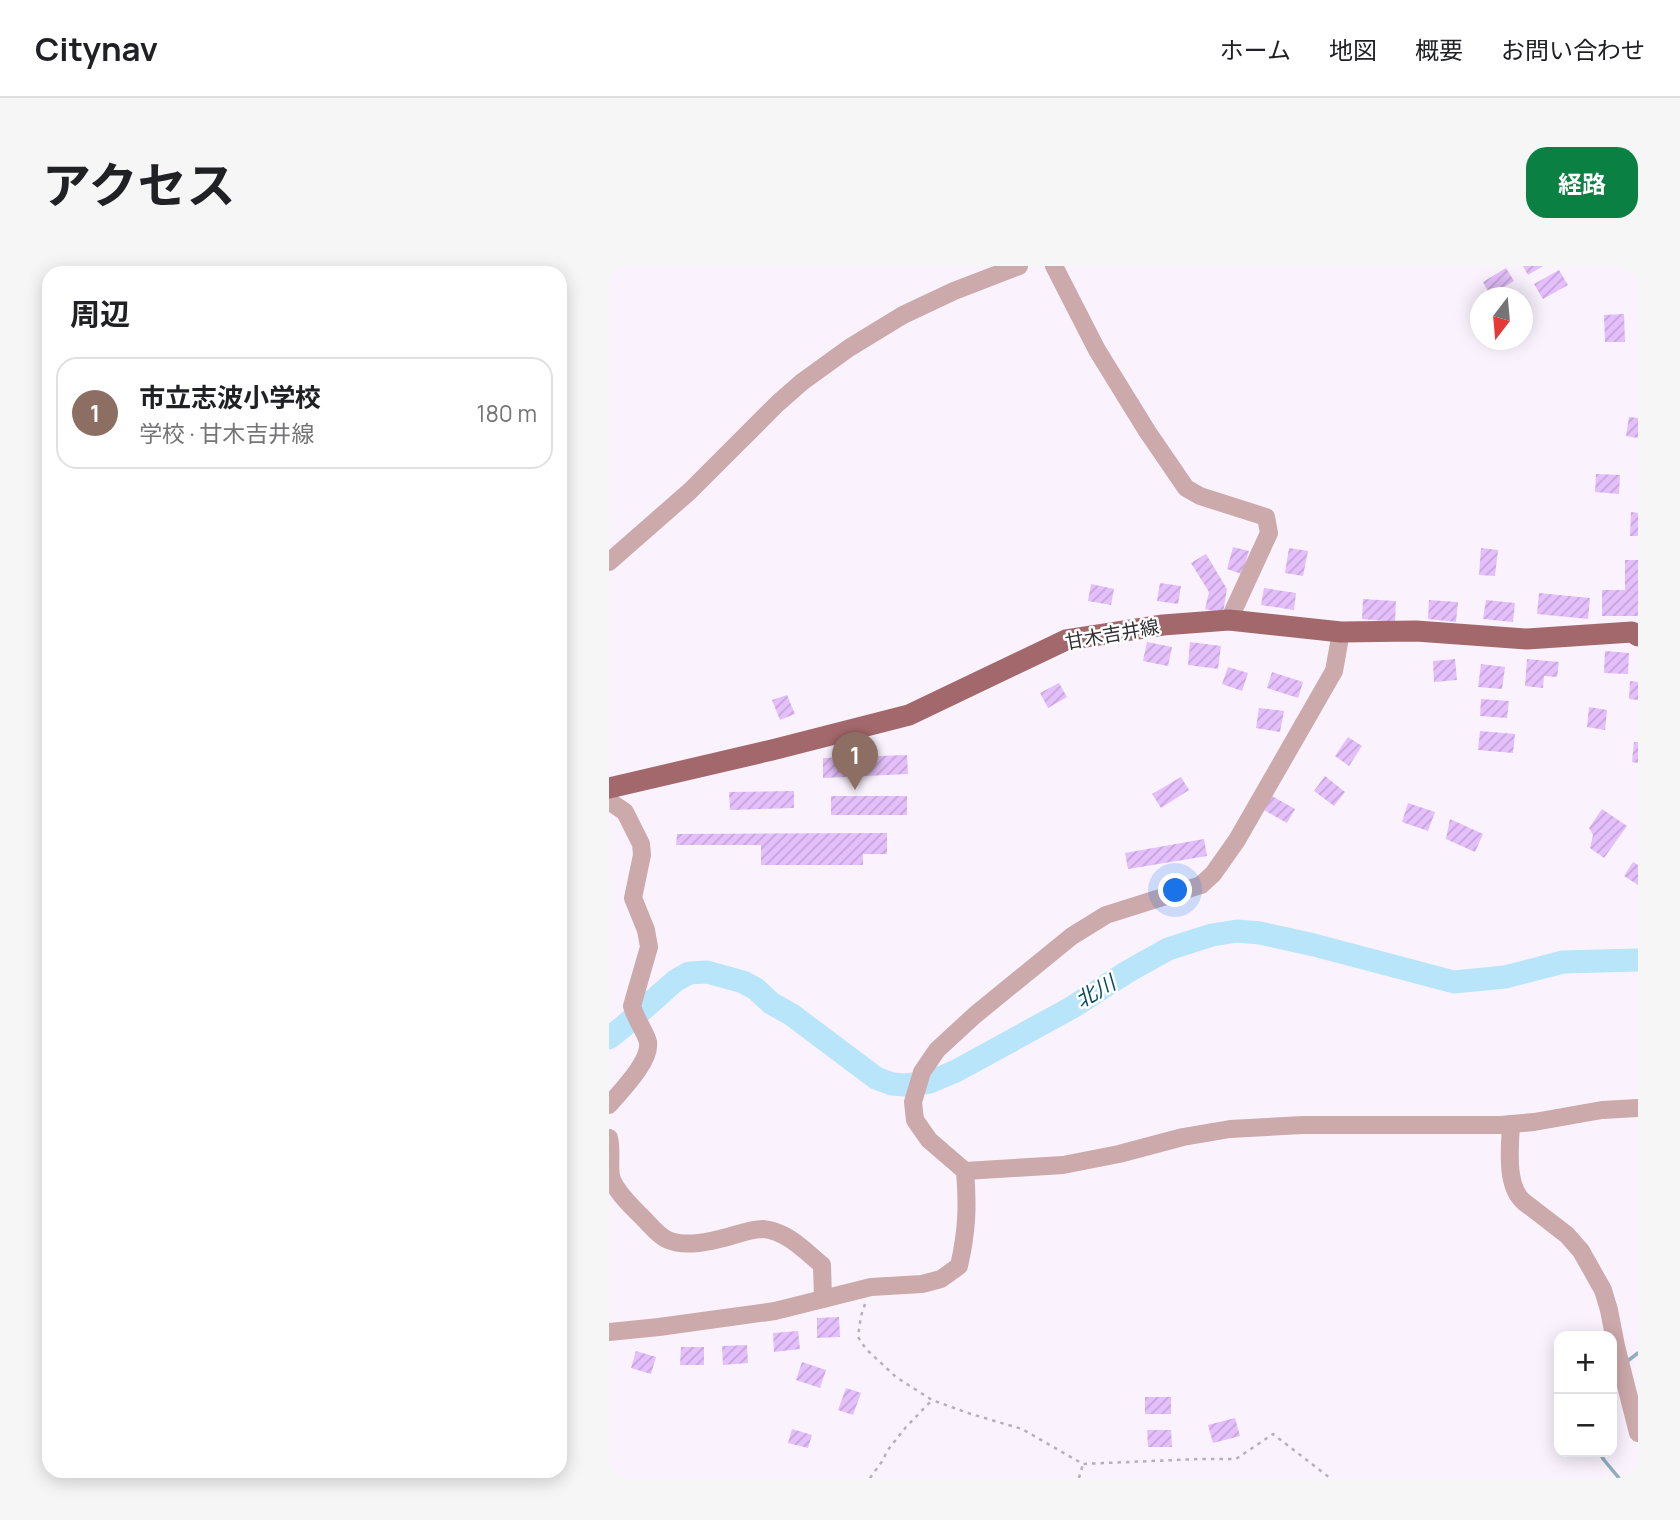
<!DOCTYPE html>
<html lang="ja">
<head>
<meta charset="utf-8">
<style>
	body { margin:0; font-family:Manrope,"Noto Sans JP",sans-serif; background:#f6f6f6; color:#202124 }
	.controls { position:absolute; right:21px; bottom:21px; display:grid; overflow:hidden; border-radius:14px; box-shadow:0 4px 18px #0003 }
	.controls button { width:63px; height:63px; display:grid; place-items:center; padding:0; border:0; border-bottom:2px solid #e0e0e0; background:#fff; color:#202124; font:35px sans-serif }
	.compass { position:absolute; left:861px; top:21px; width:63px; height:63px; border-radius:50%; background:#fff; box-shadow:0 4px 18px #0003; rotate:196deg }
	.you { position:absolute; left:567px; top:625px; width:24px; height:24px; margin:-18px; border:5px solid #fff; border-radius:50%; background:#1a73e8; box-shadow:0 0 0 10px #1a73e833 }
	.badge { display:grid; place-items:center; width:46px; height:46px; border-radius:50%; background:#0b8043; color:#fff; font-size:23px; font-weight:700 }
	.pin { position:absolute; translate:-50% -58px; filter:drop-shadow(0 2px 4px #0008) }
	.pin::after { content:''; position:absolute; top:37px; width:24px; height:21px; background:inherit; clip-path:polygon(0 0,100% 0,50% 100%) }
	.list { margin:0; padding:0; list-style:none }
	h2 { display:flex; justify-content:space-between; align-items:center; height:91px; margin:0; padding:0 28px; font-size:30px }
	h2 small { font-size:23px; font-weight:400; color:#757577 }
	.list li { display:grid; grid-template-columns:46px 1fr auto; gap:21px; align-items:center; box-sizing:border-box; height:112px; margin:0 14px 14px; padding:0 14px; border:2px solid #e0e0e0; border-radius:21px }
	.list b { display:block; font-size:26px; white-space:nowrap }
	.list p { margin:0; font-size:23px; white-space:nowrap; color:#757577 }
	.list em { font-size:23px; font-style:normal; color:#757577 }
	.map { position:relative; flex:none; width:1029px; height:1212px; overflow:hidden; border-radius:21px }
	header { display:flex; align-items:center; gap:42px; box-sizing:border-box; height:98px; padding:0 35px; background:#fff; border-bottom:2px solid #e0e0e0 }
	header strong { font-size:33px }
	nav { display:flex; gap:38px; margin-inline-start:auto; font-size:24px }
	.intro { display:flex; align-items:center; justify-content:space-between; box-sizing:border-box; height:168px; padding:0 42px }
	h1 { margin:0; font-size:49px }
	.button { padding:18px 32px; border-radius:21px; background:#0b8043; color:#fff; font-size:24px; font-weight:700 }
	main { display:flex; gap:42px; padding:0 42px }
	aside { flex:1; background:#fff; border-radius:21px; box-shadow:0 4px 18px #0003 }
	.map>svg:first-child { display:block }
</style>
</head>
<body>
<header>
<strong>Citynav</strong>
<nav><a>ホーム</a><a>地図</a><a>概要</a><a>お問い合わせ</a></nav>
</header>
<div class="intro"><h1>アクセス</h1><a class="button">経路</a></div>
<main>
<aside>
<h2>周辺<small></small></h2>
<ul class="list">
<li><span class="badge" style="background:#8d6e63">1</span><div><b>市立志波小学校</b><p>学校 · 甘木吉井線</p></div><em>180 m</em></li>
</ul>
</aside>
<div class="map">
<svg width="1029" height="1212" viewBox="0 0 1029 1212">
	<defs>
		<pattern id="building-hatch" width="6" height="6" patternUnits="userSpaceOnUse" patternTransform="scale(1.75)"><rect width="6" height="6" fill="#e4bffb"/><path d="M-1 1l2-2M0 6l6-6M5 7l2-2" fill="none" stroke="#c4a4d8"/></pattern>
	</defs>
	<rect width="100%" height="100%" fill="#faf3fe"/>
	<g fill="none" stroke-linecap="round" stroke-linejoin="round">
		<g stroke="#90aebe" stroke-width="3.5">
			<polyline points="1016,1097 1029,1087"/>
			<polyline points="990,1186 995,1194 1010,1212"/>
		</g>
		<polyline stroke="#b8e5f9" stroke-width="23" points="0,772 14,761 66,715 80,707 98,706 134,716 147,723 162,737 183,749 267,812 283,818 296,819 321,816 347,805 462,742 518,706 559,683 603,669 628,665 651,667 705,679 845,716 896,711 954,696 1029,694"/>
	</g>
	<g fill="url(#building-hatch)">
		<polygon points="914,0 934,0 919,9"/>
		<polygon points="897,2 905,15 881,29 874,16"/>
		<polygon points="950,4 959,19 934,33 925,18"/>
		<polygon points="911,26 920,41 914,45 914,32 901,32"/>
		<polygon points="1015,48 1016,76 996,76 995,49"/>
		<polygon points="1020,151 1029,152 1029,172 1017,170"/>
		<polygon points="987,208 1011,209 1010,228 986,226"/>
		<polygon points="1022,246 1029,247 1029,270 1021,270"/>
		<polygon points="624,281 640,285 633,308 618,303"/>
		<polygon points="680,282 699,285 694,310 676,307"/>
		<polygon points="872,282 889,284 886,310 870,309"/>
		<polygon points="597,288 618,323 614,347 596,343 600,326 582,297"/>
		<polygon points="1016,294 1029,294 1029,350 993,350 993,324 1016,324"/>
		<polygon points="551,317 572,320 569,338 548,335"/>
		<polygon points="482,318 505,323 502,339 479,335"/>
		<polygon points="655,322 687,327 685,344 652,339"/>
		<polygon points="930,327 981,332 979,353 928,348"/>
		<polygon points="754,333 787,335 786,356 753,353"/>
		<polygon points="820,334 849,336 847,356 819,353"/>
		<polygon points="877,334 906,337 904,356 874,353"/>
		<polygon points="538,376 563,381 559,400 534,395"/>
		<polygon points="581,376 612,380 609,403 579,399"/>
		<polygon points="996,385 1020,387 1019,408 995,407"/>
		<polygon points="846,393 848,414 825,416 824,395"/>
		<polygon points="918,393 950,396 948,411 935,410 934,422 916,420"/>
		<polygon points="872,398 896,401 893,423 869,421"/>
		<polygon points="619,401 639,407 633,425 613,418"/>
		<polygon points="663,406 694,416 689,432 658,422"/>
		<polygon points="1021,415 1029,416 1029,434 1020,433"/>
		<polygon points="450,417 458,431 439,442 431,427"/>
		<polygon points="178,429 186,448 171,454 163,434"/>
		<polygon points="872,433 900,435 898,452 871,450"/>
		<polygon points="980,441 998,444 996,464 978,461"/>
		<polygon points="650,442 675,445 671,466 647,462"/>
		<polygon points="871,465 906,468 904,487 869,484"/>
		<polygon points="739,471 753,480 740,500 726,490"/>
		<polygon points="1025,476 1029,476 1029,497 1023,496"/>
		<polygon points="298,489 299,508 214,512 214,492"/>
		<polygon points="716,510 736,526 725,540 705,525"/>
		<polygon points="572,511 580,524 552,542 543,528"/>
		<polygon points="185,525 185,542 121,544 120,526"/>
		<rect x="222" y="530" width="76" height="19"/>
		<polygon points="663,530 686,543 678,557 655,544"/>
		<polygon points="799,537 826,546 819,565 793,556"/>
		<polygon points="993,543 1018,560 995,592 981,582 984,569 980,562"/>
		<polygon points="841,553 874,568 866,586 837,573"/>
		<polygon points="278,567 278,588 254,588 254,599 152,599 152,579 67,579 68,568"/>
		<polygon points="595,573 598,590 519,603 516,587"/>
		<polygon points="1024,596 1029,599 1029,619 1015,610"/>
		<polygon points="230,1051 231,1071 208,1072 208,1052"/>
		<polygon points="189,1065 191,1083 165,1086 164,1067"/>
		<polygon points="138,1079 139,1097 114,1099 113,1080"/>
		<polygon points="72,1081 95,1081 95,1099 71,1099"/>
		<polygon points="27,1085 47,1091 42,1108 22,1102"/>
		<polygon points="193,1096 217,1104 211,1122 187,1114"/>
		<polygon points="237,1122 252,1127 244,1149 229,1144"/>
		<rect x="536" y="1131" width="26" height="17"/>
		<polygon points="626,1152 631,1170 604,1177 599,1159"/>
		<polygon points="183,1163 203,1169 199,1182 179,1177"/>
		<polygon points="538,1164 562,1164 563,1181 539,1181"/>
	</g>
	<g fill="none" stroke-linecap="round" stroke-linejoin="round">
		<g stroke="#b6b0b9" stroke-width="2.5" stroke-dasharray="3.5 5" stroke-linecap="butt">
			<polyline points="256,1038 252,1050 249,1071 257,1083 287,1111 323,1134 362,1148 413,1163 474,1198 589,1193 627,1193 664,1168 721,1212"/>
			<polyline points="261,1212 274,1194 278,1185 297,1161 323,1134"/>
			<polyline points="470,1212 474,1198"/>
		</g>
		<g stroke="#cca9aa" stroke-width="18">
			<polyline points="445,0 488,84 538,165 577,222 591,230 657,251 660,267 620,354"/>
			<polyline points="0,296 81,225 168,138 193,116 240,82 294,49 345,25 410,0"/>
			<polyline points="732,366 725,405 628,574 604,608 592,619 497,649 463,670 366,749 328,784 313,806 304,836 306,854 320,874 356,905 454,899 510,888 574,871 621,863 694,859 892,859 925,856 993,844 1029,842"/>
			<path d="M 0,535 L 16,546 L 32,578 L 33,589 L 24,632 L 37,664 L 40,681 L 23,740 C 26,752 37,767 39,776 C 42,795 12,825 0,839"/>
			<path d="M 902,858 C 901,881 896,920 915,936 L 958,969 L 972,985 L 994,1024 L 1000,1044 L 1007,1080 L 1029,1167"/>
			<path d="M 0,872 C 3,884 0,898 2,910 C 5,924 21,939 31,949 C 39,956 49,970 59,974 C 78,982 103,975 122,970 C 132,967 143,963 154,963 C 178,965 196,985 213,999 L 214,1033"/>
			<path d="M 0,1066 L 50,1061 L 166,1045 L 262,1021 L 313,1018 L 332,1013 L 350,1000 C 358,965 359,940 356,905"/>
		</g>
		<polyline stroke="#a3686c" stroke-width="21" points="0,522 163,484 300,449 457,374 554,359 620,354 732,366 807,365 918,373 1023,366 1029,370"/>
	</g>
	<g text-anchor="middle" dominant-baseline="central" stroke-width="5" stroke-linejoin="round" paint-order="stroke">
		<g font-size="19" fill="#312f33" stroke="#fff">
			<text transform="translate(503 368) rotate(-10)">甘木吉井線</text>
		</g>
		<g font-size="21" font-style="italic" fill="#094d64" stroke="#fff">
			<text transform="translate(486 725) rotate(-30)">北川</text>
		</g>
	</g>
</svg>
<div class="controls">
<button>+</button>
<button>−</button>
</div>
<svg class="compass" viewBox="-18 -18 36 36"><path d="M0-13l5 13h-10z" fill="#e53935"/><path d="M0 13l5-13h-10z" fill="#757577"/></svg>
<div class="you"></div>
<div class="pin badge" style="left:246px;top:524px;background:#8d6e63">1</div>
</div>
</main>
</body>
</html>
